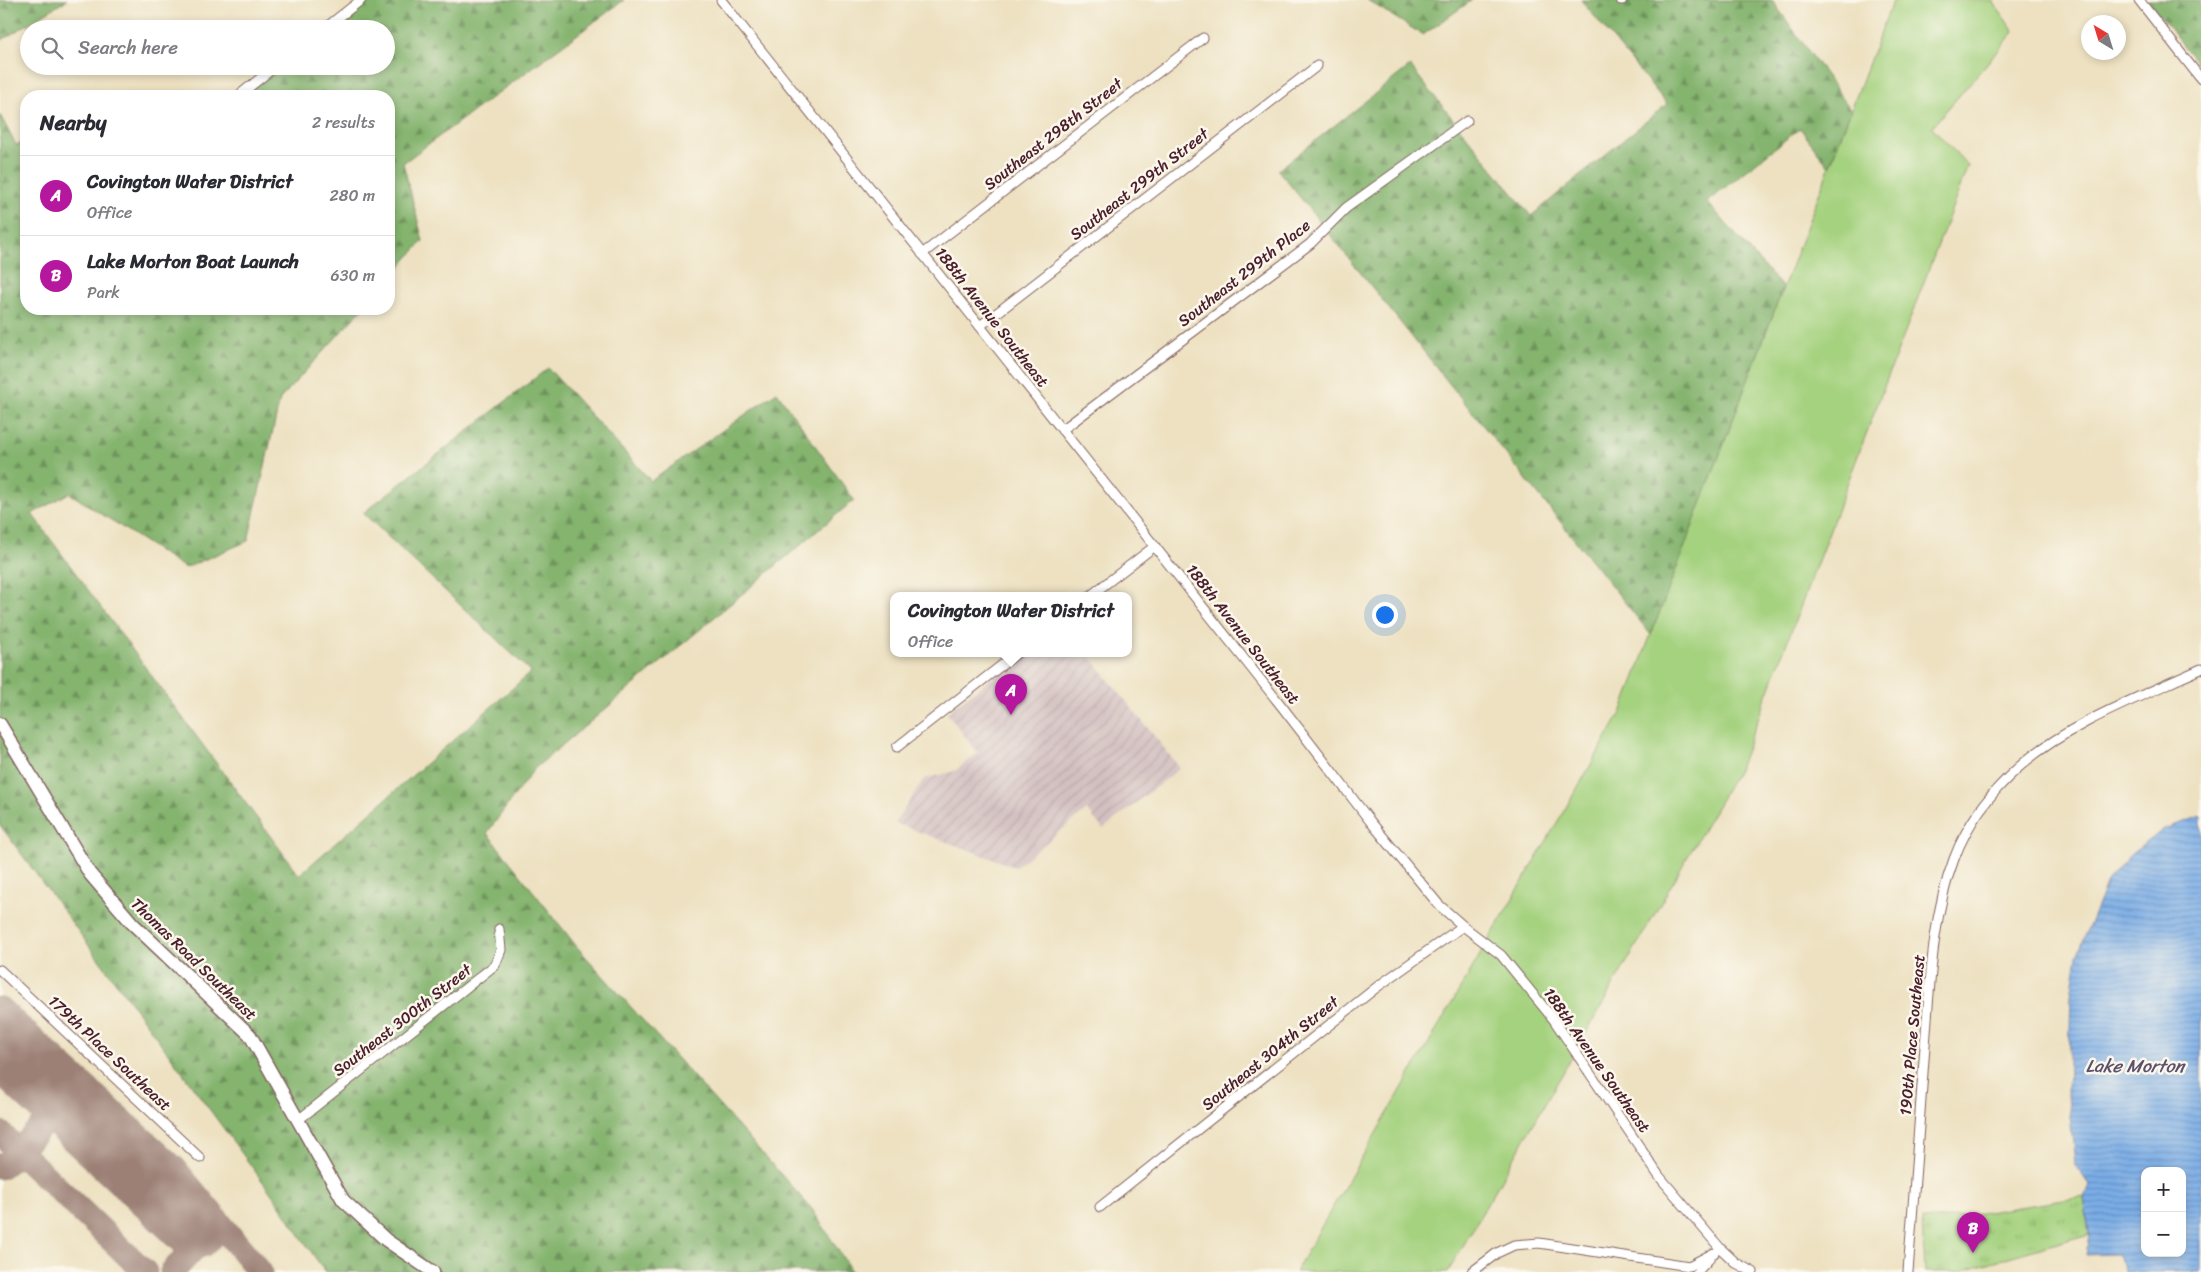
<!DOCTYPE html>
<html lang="en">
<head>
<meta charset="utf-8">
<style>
	body { margin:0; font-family:Sriracha,sans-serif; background:#f2f2f3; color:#2b2b33 }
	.controls { position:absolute; right:15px; bottom:15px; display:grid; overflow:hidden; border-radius:10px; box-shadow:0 2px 8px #0003 }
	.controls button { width:45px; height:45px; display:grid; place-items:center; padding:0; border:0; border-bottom:1px solid #e1e1e2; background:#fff; color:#2b2b33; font:25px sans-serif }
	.compass { position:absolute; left:2081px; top:15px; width:45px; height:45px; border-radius:50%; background:#fff; box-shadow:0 2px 8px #0003; rotate:322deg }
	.you { position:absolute; left:1384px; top:614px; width:18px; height:18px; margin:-12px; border:4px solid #fff; border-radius:50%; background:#1a73e8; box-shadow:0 0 0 8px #1a73e833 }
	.badge { display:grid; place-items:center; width:32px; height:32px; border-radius:50%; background:#b5179e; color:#fff; font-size:16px; font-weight:700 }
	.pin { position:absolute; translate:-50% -41px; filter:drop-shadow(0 1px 2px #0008) }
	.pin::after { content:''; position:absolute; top:26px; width:18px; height:15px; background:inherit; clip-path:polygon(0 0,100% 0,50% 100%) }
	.popup { position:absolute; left:890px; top:592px; width:242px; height:65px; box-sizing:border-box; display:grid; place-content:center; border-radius:10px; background:#fff; filter:drop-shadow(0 1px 4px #0005); font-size:16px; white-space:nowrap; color:#7c7c81 }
	.popup b { font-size:19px; color:#2b2b33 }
	.popup::after { content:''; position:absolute; left:50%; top:100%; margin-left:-10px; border:10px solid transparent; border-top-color:#fff }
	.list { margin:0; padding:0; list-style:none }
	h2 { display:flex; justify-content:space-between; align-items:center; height:65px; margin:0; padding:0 20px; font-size:21px }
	h2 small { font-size:16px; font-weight:400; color:#7c7c81 }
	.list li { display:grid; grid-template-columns:32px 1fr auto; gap:15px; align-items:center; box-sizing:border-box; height:80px; padding:0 20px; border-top:1px solid #e1e1e2 }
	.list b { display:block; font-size:19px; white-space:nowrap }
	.list p { margin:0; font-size:16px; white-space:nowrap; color:#7c7c81 }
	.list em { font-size:16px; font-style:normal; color:#7c7c81 }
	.icon { flex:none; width:28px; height:28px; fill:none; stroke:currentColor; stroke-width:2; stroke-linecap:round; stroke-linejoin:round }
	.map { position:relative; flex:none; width:2201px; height:1272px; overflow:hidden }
	.search { position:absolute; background:#fff; box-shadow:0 2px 8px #0003; left:20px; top:20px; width:375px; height:55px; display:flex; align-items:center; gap:12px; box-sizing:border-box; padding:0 18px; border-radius:28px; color:#7c7c81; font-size:19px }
	.panel { position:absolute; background:#fff; box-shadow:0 2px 8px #0003; left:20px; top:90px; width:375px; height:225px; border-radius:20px }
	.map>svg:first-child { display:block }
</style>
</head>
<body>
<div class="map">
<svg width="2201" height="1272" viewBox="0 0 2201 1272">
	<defs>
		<pattern id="industrial-furrows" width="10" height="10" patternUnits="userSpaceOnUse" patternTransform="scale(1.25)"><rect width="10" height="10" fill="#d2bfc0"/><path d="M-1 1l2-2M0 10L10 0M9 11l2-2" fill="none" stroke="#b6a4a5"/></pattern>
		<pattern id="forest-firs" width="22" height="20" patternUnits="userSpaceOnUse" patternTransform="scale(1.25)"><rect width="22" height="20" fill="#84b46e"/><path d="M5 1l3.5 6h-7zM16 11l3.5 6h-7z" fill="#6e925b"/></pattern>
		<pattern id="park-tufts" width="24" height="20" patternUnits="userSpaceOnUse" patternTransform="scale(1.25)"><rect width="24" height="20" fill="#a5d27f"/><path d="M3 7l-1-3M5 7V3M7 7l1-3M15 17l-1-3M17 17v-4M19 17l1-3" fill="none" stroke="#90b46e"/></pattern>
		<pattern id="water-rules" width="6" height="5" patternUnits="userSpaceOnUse" patternTransform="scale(1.25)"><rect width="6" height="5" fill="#7aade6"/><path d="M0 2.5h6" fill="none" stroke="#668cbb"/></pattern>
	</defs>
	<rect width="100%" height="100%" fill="#fbf7ec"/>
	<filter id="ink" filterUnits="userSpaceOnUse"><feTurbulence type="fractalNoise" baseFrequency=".02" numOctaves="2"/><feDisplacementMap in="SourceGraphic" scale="10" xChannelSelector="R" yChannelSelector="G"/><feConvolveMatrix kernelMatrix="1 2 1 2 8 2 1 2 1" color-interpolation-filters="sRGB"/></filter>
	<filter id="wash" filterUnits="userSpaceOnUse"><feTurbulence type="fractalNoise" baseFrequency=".0096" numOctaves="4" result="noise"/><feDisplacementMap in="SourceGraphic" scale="20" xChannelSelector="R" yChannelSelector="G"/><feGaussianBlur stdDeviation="1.12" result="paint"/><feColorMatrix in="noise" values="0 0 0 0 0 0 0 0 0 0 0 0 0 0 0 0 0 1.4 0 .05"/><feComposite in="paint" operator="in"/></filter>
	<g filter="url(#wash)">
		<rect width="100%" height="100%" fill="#ede1c1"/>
		<polygon fill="url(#industrial-furrows)" points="1022,654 1088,654 1180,768 1103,829 1087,810 1015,867 895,823 924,779 955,771 978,753 947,713"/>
		<polygon fill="#a5d27f" stroke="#787855" points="1893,0 1995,0 1993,2 2014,32 1932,127 1968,166 1740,766 1448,1272 1295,1272 1621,713"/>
		<g fill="url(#forest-firs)" stroke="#676a4c">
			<polygon points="0,0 67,0 0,41"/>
			<polygon points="364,0 624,0 403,163 423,241 389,279 389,96 241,96 279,66 386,66 386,29 327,29"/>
			<polygon points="1367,0 1472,0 1423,35"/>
			<polygon points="1581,0 1772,0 1851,110 1829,167 1800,128 1707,202 1783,288 1651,635 1278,170 1410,66 1531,216 1667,104"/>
			<polygon points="2148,0 2201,0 2201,68"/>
			<polygon points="0,115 16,145 26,140 26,309 362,309 280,399 248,541 185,568 69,493 32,514 299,875 531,672 363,513 548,368 651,481 777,392 854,500 534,769 487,833 578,948 812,1209 852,1272 325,1272 274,1197 0,825"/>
		</g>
		<polygon fill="url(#park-tufts)" stroke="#787855" points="2084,1197 2089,1234 1957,1272 1925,1272 1922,1220 1948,1218"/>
		<path fill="url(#water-rules)" stroke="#626688" fill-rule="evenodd" d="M 2201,816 L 2201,1272 L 2124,1272 L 2123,1264 L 2117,1254 L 2086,1255 L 2089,1234 L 2084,1197 L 2089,1185 L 2075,1164 L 2068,1095 L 2071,994 L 2077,956 L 2107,882 L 2130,855 L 2164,829 ZM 2145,1171 L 2182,1171 L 2182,1253 L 2145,1253 Z"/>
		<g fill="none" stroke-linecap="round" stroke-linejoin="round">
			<g stroke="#9c8076" stroke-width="25">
				<polyline points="0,1009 174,1168 155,1191"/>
				<polyline points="0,1133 145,1272"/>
				<polyline points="0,1167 11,1160 80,1083"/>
				<polyline points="174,1168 260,1272"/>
				<polyline points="172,1272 219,1222"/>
			</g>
			<polyline stroke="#9c8076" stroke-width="62" points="0,1047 195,1228"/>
		</g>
	</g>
	<g filter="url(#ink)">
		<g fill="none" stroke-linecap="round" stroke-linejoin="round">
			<g stroke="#836360" stroke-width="11">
				<g id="street">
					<polyline points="721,0 1283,708 1370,821 1439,905 1463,926 1501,955 1554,1020 1659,1176 1720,1248 1736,1263 1753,1272"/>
					<polyline points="1621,0 1622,0"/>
					<polyline points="2139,0 2201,79"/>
					<polyline points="324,29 361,0"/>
					<polyline points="238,96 276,66"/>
					<polyline points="922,254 1203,38"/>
					<polyline points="980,326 1317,66"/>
					<polyline points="1062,430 1310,244 1346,208 1467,121"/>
					<polyline points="1090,596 1155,546"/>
					<polyline points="897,747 1016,654"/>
					<polyline points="0,970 200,1158"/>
					<polyline points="297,1121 495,965 501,950 499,929"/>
					<polyline points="1100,1207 1377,987 1463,926"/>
					<polyline points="1472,1272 1497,1253 1514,1245 1539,1243 1689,1266 1714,1253"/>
					<polyline points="1697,1272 1709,1259"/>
					<path d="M 1908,1272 C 1914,1197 1919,1121 1925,1046 C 1930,984 1932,917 1954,859 C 1967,824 1991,792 2019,767 C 2067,724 2142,696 2201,669"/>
				</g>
			</g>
			<g stroke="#836360" stroke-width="15">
				<polyline id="secondary" points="0,724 90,874 132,923 250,1035 343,1200 386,1240 433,1272"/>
			</g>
			<use href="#street" stroke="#fff" stroke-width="9"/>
			<use href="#secondary" stroke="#fff" stroke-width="12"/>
		</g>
	</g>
	<g text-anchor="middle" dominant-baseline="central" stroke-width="5" stroke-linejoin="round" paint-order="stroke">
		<g font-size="16" fill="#4a1f2b" stroke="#fbf7ec">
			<text transform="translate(1053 134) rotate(-38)">Southeast 298th Street</text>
			<text transform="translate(1139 184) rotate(-38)">Southeast 299th Street</text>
			<text transform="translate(1244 273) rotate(-38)">Southeast 299th Place</text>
			<text transform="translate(992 317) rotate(52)">188th Avenue Southeast</text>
			<text transform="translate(1243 634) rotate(52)">188th Avenue Southeast</text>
			<text transform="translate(194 959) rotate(44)">Thomas Road Southeast</text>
			<text transform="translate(402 1020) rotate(-38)">Southeast 300th Street</text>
			<text transform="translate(1912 1035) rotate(-85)">190th Place Southeast</text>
			<text transform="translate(110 1053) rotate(43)">179th Place Southeast</text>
			<text transform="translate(1270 1053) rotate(-39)">Southeast 304th Street</text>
			<text transform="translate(1597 1060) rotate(55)">188th Avenue Southeast</text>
		</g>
		<g font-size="18" font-style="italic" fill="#5b516c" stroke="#fbf7ec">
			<text x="2135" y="1066">Lake Morton</text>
		</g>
	</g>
</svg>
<div class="controls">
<button>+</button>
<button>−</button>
</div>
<svg class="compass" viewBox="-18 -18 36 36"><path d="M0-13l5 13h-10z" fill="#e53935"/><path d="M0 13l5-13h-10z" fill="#7c7c81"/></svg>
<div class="you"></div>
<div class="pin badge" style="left:1011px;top:715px">A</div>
<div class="popup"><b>Covington Water District</b>Office</div>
<div class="pin badge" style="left:1973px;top:1253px">B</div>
<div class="search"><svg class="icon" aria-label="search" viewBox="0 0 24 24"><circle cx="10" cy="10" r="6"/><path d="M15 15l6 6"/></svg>Search here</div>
<section class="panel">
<h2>Nearby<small>2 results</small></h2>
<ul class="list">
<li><span class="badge">A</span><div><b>Covington Water District</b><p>Office</p></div><em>280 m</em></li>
<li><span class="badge">B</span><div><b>Lake Morton Boat Launch</b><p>Park</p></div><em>630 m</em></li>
</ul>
</section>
</div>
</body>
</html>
